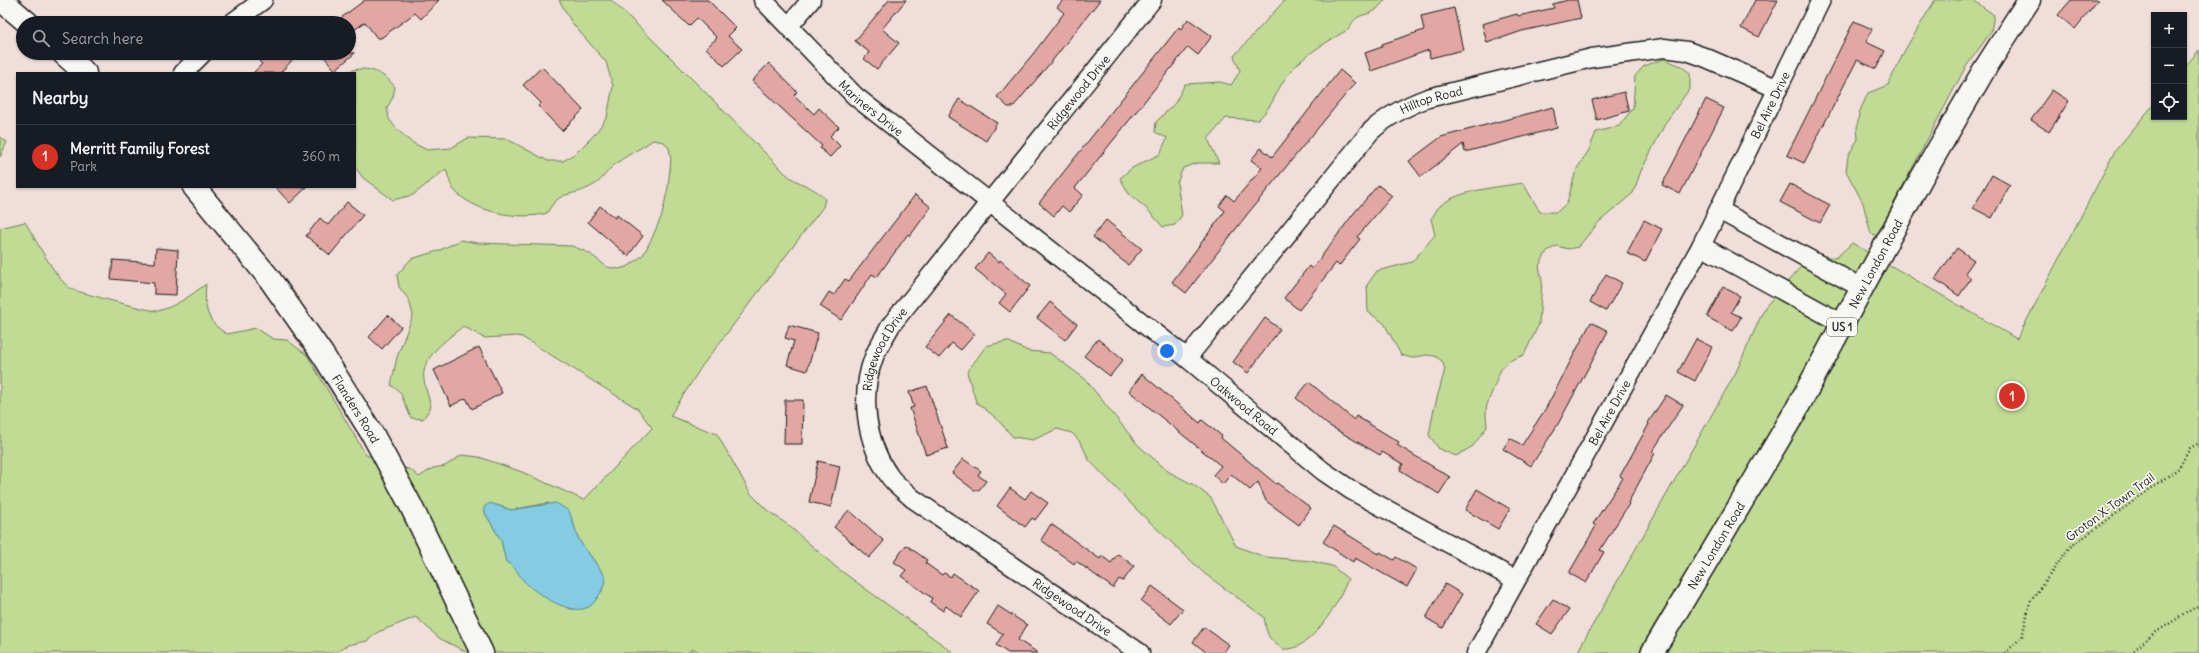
<!DOCTYPE html>
<html lang="en">
<head>
<meta charset="utf-8">
<style>
	body { margin:0; font-family:Delius,sans-serif; background:#242831; color:#f1f3f6 }
	.controls { position:absolute; right:12px; top:12px; display:grid; overflow:hidden; border-radius:0px; box-shadow:0 1px 3px #0004 }
	.controls button { width:36px; height:36px; display:grid; place-items:center; padding:0; border:0; border-bottom:1px solid #363941; background:#171b24; color:#f1f3f6; font:20px sans-serif }
	.you { position:absolute; left:1167px; top:351px; width:14px; height:14px; margin:-10px; border:3px solid #fff; border-radius:50%; background:#1a73e8; box-shadow:0 0 0 6px #1a73e833 }
	.badge { display:grid; place-items:center; width:26px; height:26px; border-radius:50%; background:#d93025; color:#fff; font-size:13px; font-weight:700 }
	.pin { position:absolute; translate:-50% -50%; border:2px solid #fff; box-shadow:0 1px 4px #0006 }
	.list { margin:0; padding:0; list-style:none }
	h2 { display:flex; justify-content:space-between; align-items:center; height:52px; margin:0; padding:0 16px; font-size:17px }
	h2 small { font-size:13px; font-weight:400; color:#9ea1a6 }
	.list li { display:grid; grid-template-columns:26px 1fr auto; gap:12px; align-items:center; box-sizing:border-box; height:64px; padding:0 16px; border-top:1px solid #363941 }
	.list b { display:block; font-size:15px; white-space:nowrap }
	.list p { margin:0; font-size:13px; white-space:nowrap; color:#9ea1a6 }
	.list em { font-size:13px; font-style:normal; color:#9ea1a6 }
	.icon { flex:none; width:22px; height:22px; fill:none; stroke:currentColor; stroke-width:2; stroke-linecap:round; stroke-linejoin:round }
	.map { position:relative; flex:none; width:2199px; height:653px; overflow:hidden }
	.search { position:absolute; background:#171b24; box-shadow:0 1px 3px #0004; left:16px; top:16px; width:340px; height:44px; display:flex; align-items:center; gap:10px; box-sizing:border-box; padding:0 14px; border-radius:22px; color:#9ea1a6; font-size:15px }
	.panel { position:absolute; background:#171b24; box-shadow:0 1px 3px #0004; left:16px; top:72px; width:340px; height:116px; border-radius:0px }
	.map>svg:first-child { display:block }
</style>
</head>
<body>
<div class="map">
<svg width="2199" height="653" viewBox="0 0 2199 653">
	<rect width="100%" height="100%" fill="#f0deda"/>
	<filter id="ink" filterUnits="userSpaceOnUse"><feTurbulence type="fractalNoise" baseFrequency=".025" numOctaves="2"/><feDisplacementMap in="SourceGraphic" scale="8" xChannelSelector="R" yChannelSelector="G"/><feConvolveMatrix kernelMatrix="1 2 1 2 8 2 1 2 1" color-interpolation-filters="sRGB"/></filter>
	<g filter="url(#ink)">
		<g fill="#c0db93" stroke="#6e7c58" fill-rule="evenodd">
			<path d="M 559,0 L 611,0 C 671,56 727,115 785,173 C 796,184 815,186 825,199 L 823,207 L 702,366 L 670,416 L 717,434 L 751,494 L 767,510 L 788,525 L 837,568 L 954,653 L 702,653 L 693,649 L 687,653 L 468,653 L 439,638 L 416,617 L 378,632 L 367,641 L 348,645 L 335,653 L 0,653 L 0,228 L 25,222 C 35,238 55,278 70,288 C 75,292 153,312 158,311 C 177,306 191,295 206,284 C 204,307 206,322 227,334 L 256,328 L 273,339 L 287,340 L 307,355 L 366,455 L 411,470 L 419,477 L 433,468 L 445,466 L 462,455 L 479,457 L 522,472 L 584,500 L 652,428 L 638,409 L 522,337 L 517,336 L 484,338 L 463,326 C 448,339 420,357 424,380 C 425,388 429,398 431,407 L 423,419 L 411,418 L 400,392 L 391,385 L 397,357 L 413,315 L 409,300 L 399,287 L 397,275 L 411,259 L 438,251 L 461,240 L 477,243 L 572,246 L 589,253 L 607,267 L 619,269 L 629,266 L 643,255 L 652,238 L 662,215 L 668,187 L 671,159 L 669,148 L 664,142 L 653,140 C 641,149 626,155 614,165 C 607,171 601,182 592,186 C 571,198 561,188 547,213 C 520,221 473,212 454,190 C 450,185 448,175 446,169 L 413,195 L 393,200 L 363,178 L 355,167 L 355,73 L 344,73 C 364,64 383,71 395,87 L 393,97 L 387,108 L 389,119 L 396,128 L 411,142 L 427,150 L 451,148 L 468,138 L 507,139 L 548,161 L 563,161 L 576,153 L 595,134 L 607,117 L 613,86 L 606,62 L 572,23 ZM 548,503 L 572,519 L 579,540 L 605,576 L 602,591 L 586,608 L 570,609 L 521,577 L 513,565 L 506,562 L 501,540 L 485,513 L 497,505 L 511,510 Z"/>
			<path d="M 1285,0 L 1385,0 C 1382,3 1379,7 1376,10 C 1366,17 1356,12 1349,29 C 1329,41 1306,53 1291,71 C 1277,86 1276,103 1258,120 L 1226,118 L 1208,139 L 1219,163 L 1197,163 L 1183,168 L 1177,183 L 1182,215 L 1175,225 L 1163,227 L 1147,209 L 1129,194 L 1120,178 L 1132,168 L 1160,154 L 1167,138 L 1155,132 L 1156,122 L 1175,103 L 1185,84 L 1220,82 L 1231,85 L 1240,71 L 1234,56 Z"/>
			<polygon points="1935,0 1973,0 1994,15 1991,32 1965,68 1877,235 1871,234 1863,203 1846,171 1848,156 1858,139 1857,129 1859,113 1868,93 1888,85 1906,48"/>
			<polygon points="2199,50 2199,653 1579,653 1579,649 1736,372 1765,307 1812,254 1836,258 1852,243 2017,339 2115,151 2154,104 2154,117 2184,117 2184,68"/>
			<path d="M 1664,59 L 1681,66 L 1690,73 L 1690,88 L 1666,122 L 1641,171 L 1633,193 L 1599,222 L 1578,247 L 1568,249 L 1557,246 L 1547,251 L 1539,266 L 1542,281 L 1539,324 L 1524,355 C 1501,363 1502,366 1494,387 C 1486,408 1485,404 1487,427 L 1473,446 L 1456,456 L 1439,449 L 1429,435 L 1433,413 L 1445,369 L 1442,361 L 1435,356 L 1426,355 L 1412,358 L 1401,355 L 1384,323 L 1368,312 L 1367,285 L 1377,271 L 1412,262 L 1435,235 L 1431,219 C 1434,216 1436,209 1440,206 C 1458,190 1499,187 1523,183 L 1540,212 L 1557,212 L 1567,203 L 1576,170 L 1589,150 L 1596,132 L 1619,126 L 1633,108 L 1635,76 L 1644,66 Z"/>
			<polygon points="0,137 7,142 0,157"/>
			<path d="M 1007,341 L 1028,351 L 1050,353 L 1085,379 L 1138,445 L 1169,472 L 1194,485 L 1211,498 L 1236,546 L 1265,557 L 1311,561 L 1332,566 L 1348,579 C 1340,600 1311,653 1283,649 C 1267,639 1267,634 1264,617 L 1205,574 L 1137,510 L 1089,460 L 1081,443 L 1072,433 L 1057,429 L 1033,440 L 1013,437 L 995,417 L 976,402 L 967,372 L 986,346 Z"/>
		</g>
		<path fill="#83cce4" stroke="#5a8694" d="M 490,503 L 511,510 L 556,503 L 569,511 L 579,540 L 605,576 C 605,586 601,593 595,601 C 581,623 540,596 527,584 C 518,576 517,567 506,562 L 501,540 L 485,513 L 484,507 Z"/>
		<g fill="#e2a7a2" stroke="#1c1c1c">
			<polygon points="365,0 439,0 421,19 415,13 381,38 377,38 365,22 349,34 349,23 334,23"/>
			<polygon points="662,0 708,0 736,28 728,36 742,49 724,66 706,48 717,38 697,18 689,26"/>
			<polygon points="889,0 906,0 882,29 899,43 877,69 864,59 869,52 855,41"/>
			<polygon points="1063,0 1100,0 1052,61 1013,107 1008,107 997,97 1033,54 1064,13 1057,7"/>
			<polygon points="1568,0 1577,0 1581,18 1522,31 1487,43 1482,24 1517,14 1518,16 1554,8 1553,4"/>
			<polygon points="1755,0 1778,0 1759,37 1741,28"/>
			<polygon points="2071,0 2098,0 2075,29 2058,15"/>
			<polygon points="1454,8 1463,50 1430,58 1429,50 1371,71 1365,53 1382,47 1382,44 1424,30 1421,16"/>
			<polygon points="1188,19 1212,36 1198,55 1188,47 1075,188 1083,195 1069,212 1062,206 1054,216 1039,203 1179,27 1181,29"/>
			<polygon points="1854,21 1872,29 1866,42 1885,51 1876,69 1857,60 1804,163 1787,155"/>
			<polygon points="266,53 299,53 280,73 253,73 262,64 259,61"/>
			<polygon points="321,53 355,53 335,70"/>
			<polygon points="769,63 797,92 794,95 814,114 819,108 839,127 830,136 840,146 830,157 820,148 822,146 752,81"/>
			<polygon points="542,67 583,110 562,131 538,106 541,103 523,85"/>
			<polygon points="1340,70 1355,83 1249,212 1186,293 1172,282 1225,211 1219,206 1227,195 1234,201 1262,168 1251,160 1261,148 1272,157"/>
			<polygon points="2052,90 2069,101 2049,132 2031,120"/>
			<polygon points="1624,92 1629,111 1597,120 1592,100"/>
			<polygon points="959,99 997,123 986,141 948,117"/>
			<polygon points="1706,99 1724,108 1680,194 1662,185"/>
			<polygon points="1553,107 1557,128 1465,152 1463,144 1421,177 1409,161 1441,137"/>
			<polygon points="1992,175 2010,185 1992,218 1973,208"/>
			<polygon points="1790,184 1830,205 1820,223 1780,202"/>
			<polygon points="1378,185 1392,196 1357,237 1360,239 1339,266 1336,263 1299,310 1284,298 1309,266 1312,269 1354,213"/>
			<polygon points="275,187 307,187 290,203"/>
			<polygon points="915,195 931,207 910,236 908,234 877,277 872,274 841,320 820,306 829,292 834,295 845,279 849,281"/>
			<polygon points="347,202 363,215 330,255 306,236 320,218 328,225"/>
			<polygon points="600,206 615,218 617,215 643,236 628,256 588,222"/>
			<polygon points="1106,220 1142,249 1128,265 1093,237"/>
			<polygon points="1644,220 1662,229 1645,262 1627,253"/>
			<polygon points="156,248 178,250 176,295 154,294 154,283 111,279 113,260 155,263"/>
			<polygon points="1957,248 1974,260 1965,273 1971,278 1959,296 1935,279"/>
			<polygon points="988,253 999,262 1000,260 1030,286 1010,312 999,303 1006,294 975,269"/>
			<polygon points="1606,274 1622,283 1606,311 1590,302"/>
			<polygon points="1723,287 1740,296 1731,312 1741,317 1733,331 1707,317"/>
			<polygon points="1050,302 1077,324 1065,340 1037,318"/>
			<polygon points="388,315 401,327 382,349 369,337"/>
			<polygon points="951,315 975,334 961,350 952,343 939,358 925,347"/>
			<polygon points="1265,318 1280,329 1248,373 1233,362"/>
			<polygon points="1591,322 1608,331 1558,424 1531,466 1503,449 1510,438 1522,445 1546,408"/>
			<polygon points="789,325 818,333 807,371 787,365 794,341 785,338"/>
			<polygon points="1098,339 1123,360 1110,376 1084,356"/>
			<polygon points="1696,339 1712,347 1695,381 1678,372"/>
			<polygon points="479,347 502,393 472,409 466,398 451,406 434,370"/>
			<polygon points="1142,374 1200,423 1202,420 1222,436 1221,438 1276,484 1277,483 1311,508 1299,525 1266,501 1258,482 1250,490 1231,474 1223,484 1213,475 1221,466 1129,391"/>
			<polygon points="1309,382 1354,420 1356,416 1399,442 1397,445 1450,477 1439,494 1400,470 1403,464 1382,452 1380,455 1328,425 1296,398"/>
			<polygon points="927,386 948,448 926,455 910,408 914,407 909,392"/>
			<polygon points="1666,395 1683,405 1652,452 1655,453 1628,503 1629,504 1600,550 1604,552 1586,583 1569,573 1596,526 1593,524 1623,478 1620,476 1649,424 1648,423"/>
			<polygon points="785,400 803,400 802,444 784,444"/>
			<polygon points="963,459 981,471 978,475 986,481 979,490 974,490 952,473"/>
			<polygon points="818,461 840,466 831,507 809,502"/>
			<polygon points="1010,488 1025,499 1031,491 1048,503 1035,520 1032,518 1025,527 997,506"/>
			<polygon points="1477,489 1510,509 1498,529 1465,510"/>
			<polygon points="849,510 884,541 869,558 834,527"/>
			<polygon points="1051,524 1100,559 1102,556 1111,563 1118,554 1134,566 1123,581 1119,579 1113,588 1076,561 1074,564 1041,540"/>
			<polygon points="1334,526 1379,554 1380,552 1394,560 1396,557 1417,569 1407,587 1355,558 1353,562 1323,542"/>
			<polygon points="906,545 927,560 925,563 942,575 944,573 951,577 953,573 979,591 961,617 946,606 943,611 930,602 932,598 901,576 906,570 894,562"/>
			<polygon points="1445,584 1462,594 1443,628 1426,618"/>
			<polygon points="1152,586 1183,609 1171,624 1141,601"/>
			<polygon points="1553,599 1569,610 1552,634 1536,624"/>
			<polygon points="998,606 1027,625 1018,640 1038,653 1008,653 996,645 1003,634 987,624"/>
			<polygon points="1204,627 1229,645 1223,653 1207,653 1193,642"/>
		</g>
		<g fill="none" stroke-linecap="round" stroke-linejoin="round">
			<g stroke="#1c1c1c" stroke-width="21">
				<g id="street">
					<path id="s1" d="M 763,0 L 855,96 L 1187,358 L 1323,471 L 1351,490 L 1516,580"/>
					<polyline points="232,23 263,0"/>
					<polyline points="789,26 811,0"/>
					<polyline points="183,73 203,53"/>
					<polyline points="1719,210 1862,288"/>
					<polyline points="1701,246 1843,324"/>
					<path id="s2" d="M 1187,358 L 1370,132 C 1387,116 1406,106 1428,98 L 1592,58 L 1664,48 L 1687,51 L 1704,57 L 1778,89"/>
					<path id="s3" d="M 1140,653 L 912,498 C 905,491 896,485 890,477 C 866,443 859,396 874,357 C 878,346 886,335 891,325 L 1152,0"/>
					<path id="s4" d="M 1476,653 L 1701,246 L 1821,0"/>
				</g>
			</g>
			<g stroke="#1c1c1c" stroke-width="25">
				<g id="secondary">
					<polyline points="1,0 28,23"/>
					<polyline points="63,53 85,73"/>
					<path id="s5" d="M 194,187 L 269,278 L 323,355 L 373,435 L 410,504 L 482,653"/>
				</g>
			</g>
			<g stroke="#1c1c1c" stroke-width="25">
				<g id="primary">
					<path id="s6" d="M 1652,653 L 1795,412 L 1921,179 L 1984,70 L 2029,0"/>
				</g>
			</g>
			<g stroke="#1c1c1c" stroke-width="2.5" stroke-dasharray="1 3" stroke-linecap="butt">
				<polyline points="2005,653 2022,637 2030,602 2069,548 2179,468 2190,448 2199,443"/>
				<polyline points="2131,653 2153,634 2199,605"/>
			</g>
			<use href="#street" stroke="#f6f6f2" stroke-width="18"/>
			<use href="#secondary" stroke="#f6f6f2" stroke-width="22"/>
			<use href="#primary" stroke="#f6f6f2" stroke-width="22"/>
		</g>
	</g>
	<g text-anchor="middle" dominant-baseline="central" stroke-width="3.5" stroke-linejoin="round" paint-order="stroke">
		<rect fill="#f6f6f2" stroke="#5d5d5c" stroke-width="1" x="1827" y="318" width="30" height="18" rx="3"/>
		<g font-size="11" font-weight="bold" fill="#1c1c1c">
			<text x="1842" y="327">US 1</text>
		</g>
		<g font-size="12" fill="#1c1c1c" stroke="#f6f6f2">
			<text stroke="none"><textPath href="#s3" startOffset="767">Ridgewood Drive</textPath></text>
			<text stroke="none"><textPath href="#s2" startOffset="361">Hilltop Road</textPath></text>
			<text stroke="none"><textPath href="#s4" startOffset="622">Bel Aire Drive</textPath></text>
			<text stroke="none"><textPath href="#s1" startOffset="153">Mariners Drive</textPath></text>
			<text stroke="none"><textPath href="#s6" startOffset="449">New London Road</textPath></text>
			<text stroke="none"><textPath href="#s3" startOffset="443">Ridgewood Drive</textPath></text>
			<text stroke="none"><textPath href="#s1" startOffset="630">Oakwood Road</textPath></text>
			<text stroke="none"><textPath href="#s5" startOffset="275">Flanders Road</textPath></text>
			<text stroke="none"><textPath href="#s4" startOffset="275">Bel Aire Drive</textPath></text>
			<text transform="translate(2110 507) rotate(-36)">Groton X-Town Trail</text>
			<text stroke="none"><textPath href="#s6" startOffset="125">New London Road</textPath></text>
			<text transform="translate(1072 607) rotate(34)">Ridgewood Drive</text>
		</g>
	</g>
</svg>
<div class="controls">
<button>+</button>
<button>−</button>
<button><svg class="icon" aria-label="locate" viewBox="0 0 24 24"><circle cx="12" cy="12" r="6"/><path d="M12 2v4M12 18v4M2 12h4M18 12h4"/></svg></button>
</div>
<div class="you"></div>
<div class="pin badge" style="left:2012px;top:396px">1</div>
<div class="search"><svg class="icon" aria-label="search" viewBox="0 0 24 24"><circle cx="10" cy="10" r="6"/><path d="M15 15l6 6"/></svg>Search here</div>
<section class="panel">
<h2>Nearby<small></small></h2>
<ul class="list">
<li><span class="badge">1</span><div><b>Merritt Family Forest</b><p>Park</p></div><em>360 m</em></li>
</ul>
</section>
</div>
</body>
</html>
